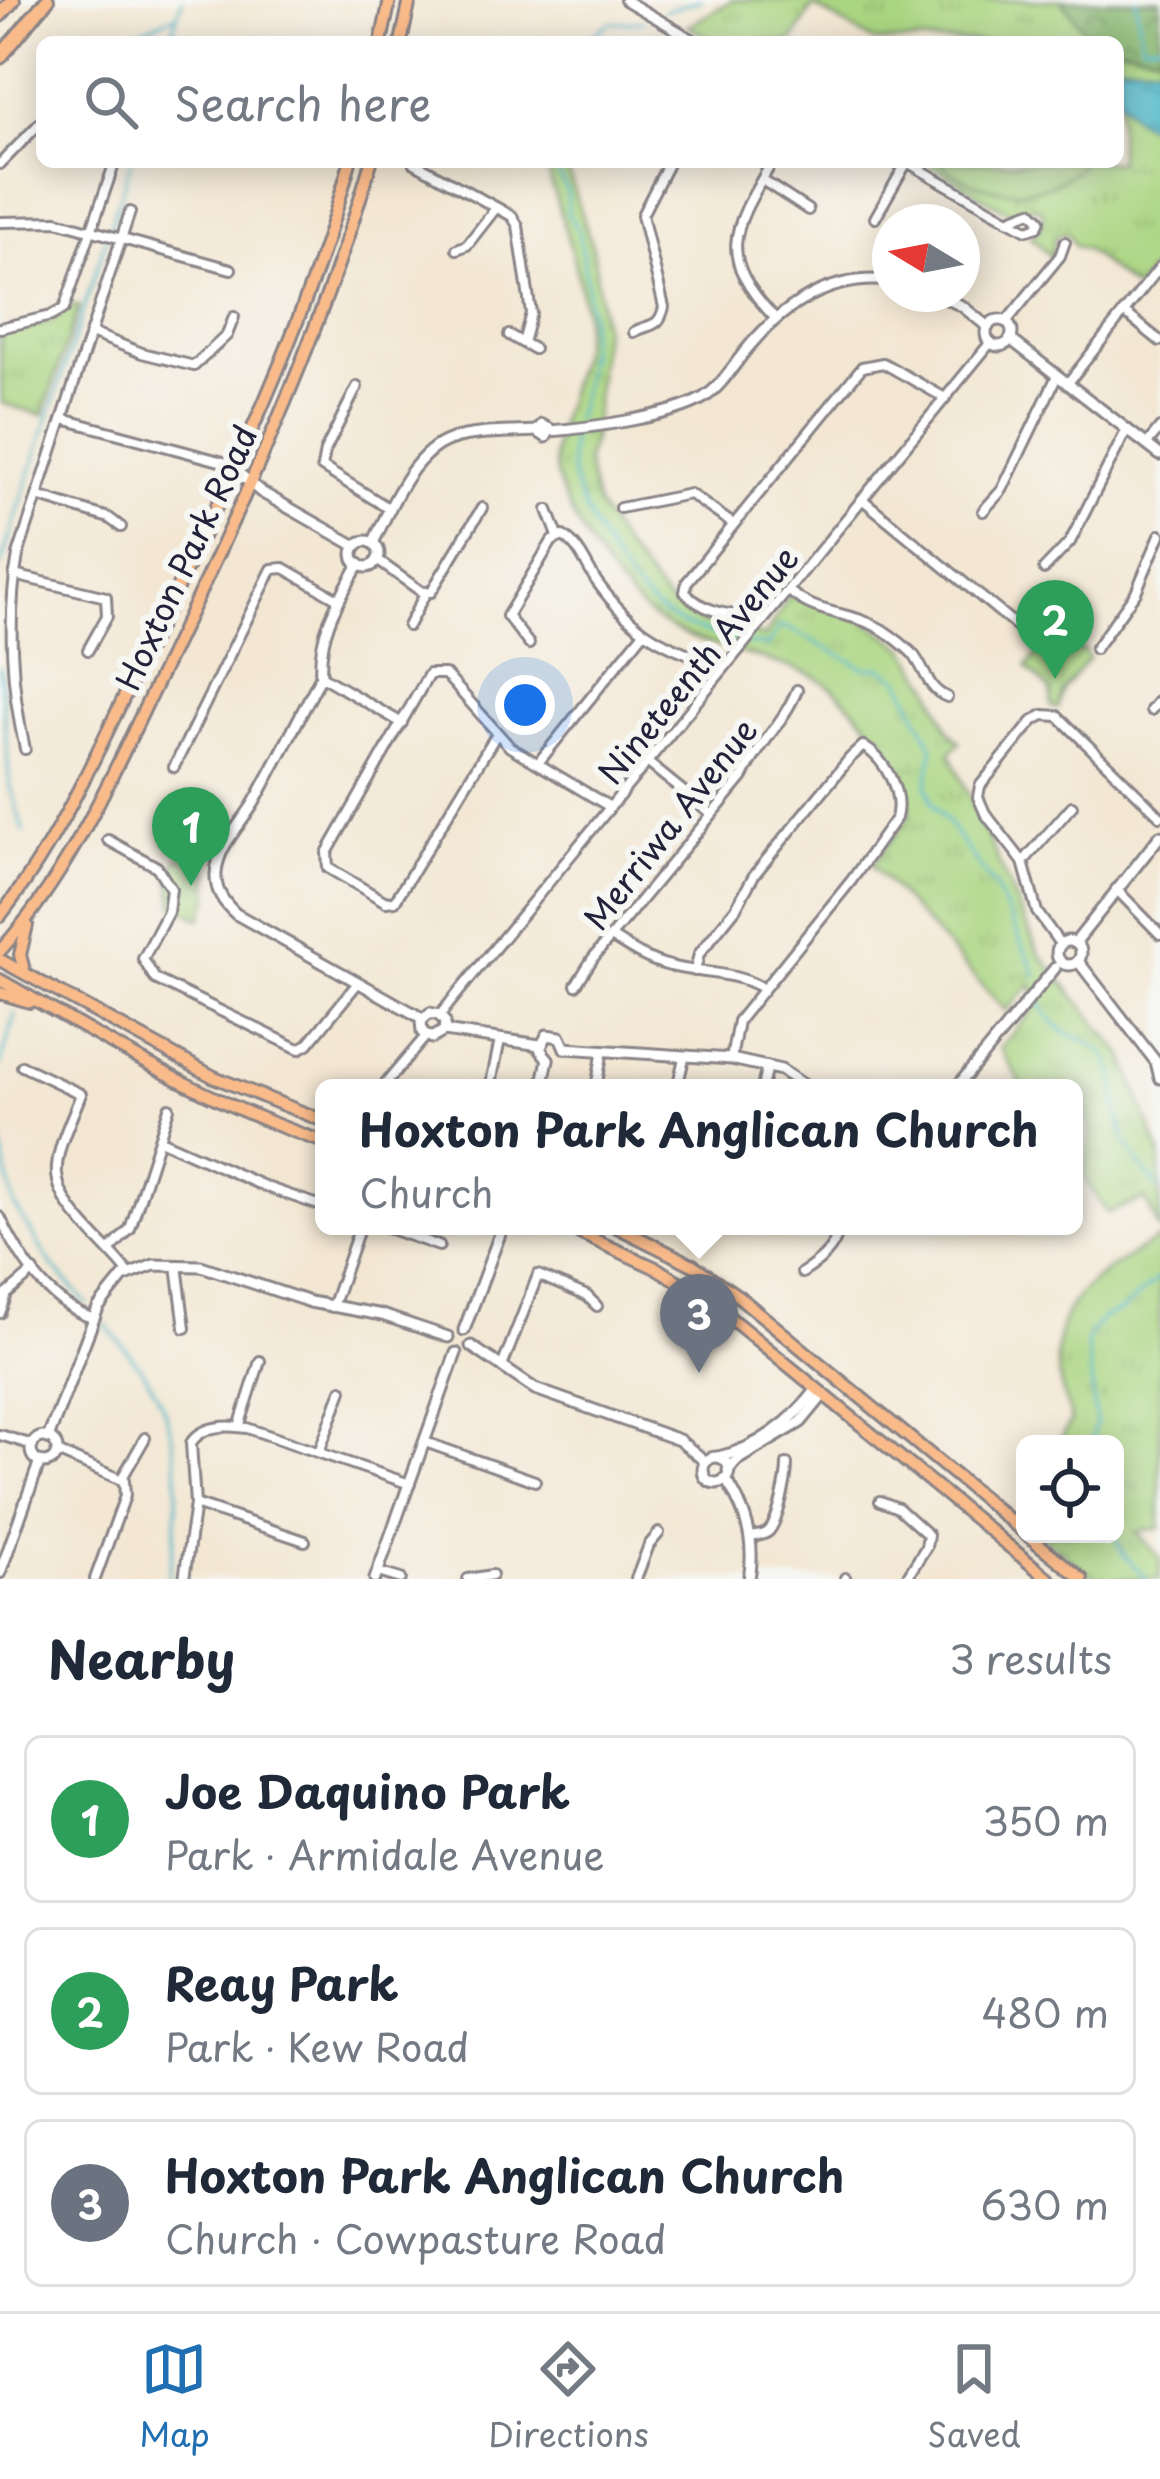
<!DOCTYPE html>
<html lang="en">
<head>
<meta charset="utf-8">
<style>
	body { margin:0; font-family:"Playpen Sans",sans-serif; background:#f6f6f7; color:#1f2937 }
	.controls { position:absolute; right:36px; bottom:36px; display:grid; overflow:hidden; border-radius:18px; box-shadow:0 6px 30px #0003 }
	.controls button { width:108px; height:108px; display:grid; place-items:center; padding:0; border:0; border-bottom:3px solid #e0e1e3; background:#fff; color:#1f2937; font:60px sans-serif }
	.compass { position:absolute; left:872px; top:204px; width:108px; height:108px; border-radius:50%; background:#fff; box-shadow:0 6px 30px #0003; rotate:280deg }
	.you { position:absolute; left:525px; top:705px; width:42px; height:42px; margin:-30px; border:9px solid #fff; border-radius:50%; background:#1a73e8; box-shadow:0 0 0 18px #1a73e833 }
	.badge { display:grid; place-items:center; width:78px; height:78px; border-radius:50%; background:#1f6fb2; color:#fff; font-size:39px; font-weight:700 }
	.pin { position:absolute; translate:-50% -99px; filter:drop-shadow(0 3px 6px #0008) }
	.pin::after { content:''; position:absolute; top:63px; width:42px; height:36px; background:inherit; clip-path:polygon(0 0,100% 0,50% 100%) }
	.popup { position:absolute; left:315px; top:1079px; width:768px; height:156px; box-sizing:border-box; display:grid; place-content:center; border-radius:18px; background:#fff; filter:drop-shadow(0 3px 9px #0005); font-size:39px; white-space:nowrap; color:#747a83 }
	.popup b { font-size:45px; color:#1f2937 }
	.popup::after { content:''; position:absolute; left:50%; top:100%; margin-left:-24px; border:24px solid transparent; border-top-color:#fff }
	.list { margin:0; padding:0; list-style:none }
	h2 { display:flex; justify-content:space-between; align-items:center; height:156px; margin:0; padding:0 48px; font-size:51px }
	h2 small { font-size:39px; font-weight:400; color:#747a83 }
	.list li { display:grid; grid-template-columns:78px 1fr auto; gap:36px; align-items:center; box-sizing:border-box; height:168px; margin:0 24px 24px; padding:0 24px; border:3px solid #e0e1e3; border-radius:18px }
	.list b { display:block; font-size:45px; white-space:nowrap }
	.list p { margin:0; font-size:39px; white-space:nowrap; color:#747a83 }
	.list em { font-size:39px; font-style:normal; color:#747a83 }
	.icon { flex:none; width:66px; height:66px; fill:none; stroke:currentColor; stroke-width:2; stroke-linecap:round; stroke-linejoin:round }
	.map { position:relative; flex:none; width:1160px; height:1579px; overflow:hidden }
	.search { position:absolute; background:#fff; box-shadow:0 6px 30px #0003; left:36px; right:36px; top:36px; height:132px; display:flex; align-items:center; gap:30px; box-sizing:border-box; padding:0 42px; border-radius:18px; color:#747a83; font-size:45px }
	.sheet { height:732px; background:#fff }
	nav { display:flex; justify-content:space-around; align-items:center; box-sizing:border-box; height:168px; border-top:3px solid #e0e1e3; background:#fff; font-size:33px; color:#747a83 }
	nav a { display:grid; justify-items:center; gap:6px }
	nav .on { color:#1f6fb2 }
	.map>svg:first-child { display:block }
</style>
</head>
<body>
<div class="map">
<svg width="1160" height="1579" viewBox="0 0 1160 1579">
	<defs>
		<pattern id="grass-tufts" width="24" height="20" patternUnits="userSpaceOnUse" patternTransform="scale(3)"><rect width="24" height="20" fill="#aad581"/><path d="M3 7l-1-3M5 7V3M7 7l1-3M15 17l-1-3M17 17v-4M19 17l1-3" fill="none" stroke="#92b770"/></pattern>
		<pattern id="forest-crowns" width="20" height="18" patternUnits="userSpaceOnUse" patternTransform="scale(3)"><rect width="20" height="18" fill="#87b66f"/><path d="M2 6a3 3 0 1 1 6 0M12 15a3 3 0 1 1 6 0" fill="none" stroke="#6e945c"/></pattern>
		<pattern id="water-ripples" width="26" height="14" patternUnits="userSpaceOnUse" patternTransform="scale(3)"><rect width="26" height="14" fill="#4bb6c8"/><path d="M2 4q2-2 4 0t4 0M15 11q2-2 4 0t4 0" fill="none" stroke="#3e94a4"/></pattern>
	</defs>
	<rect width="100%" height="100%" fill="#f6f6f2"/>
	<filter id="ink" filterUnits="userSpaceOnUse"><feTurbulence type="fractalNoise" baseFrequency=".00833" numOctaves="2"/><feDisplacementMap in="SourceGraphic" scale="24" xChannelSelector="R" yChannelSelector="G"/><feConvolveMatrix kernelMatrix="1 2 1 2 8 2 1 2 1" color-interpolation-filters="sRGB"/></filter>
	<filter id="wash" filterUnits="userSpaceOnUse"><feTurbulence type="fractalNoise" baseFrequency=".004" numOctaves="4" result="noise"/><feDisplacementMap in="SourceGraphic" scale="48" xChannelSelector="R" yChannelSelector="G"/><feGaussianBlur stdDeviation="2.7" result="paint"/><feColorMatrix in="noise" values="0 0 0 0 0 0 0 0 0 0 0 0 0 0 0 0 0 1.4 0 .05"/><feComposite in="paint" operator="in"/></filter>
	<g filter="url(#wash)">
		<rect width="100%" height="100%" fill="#f3e7d3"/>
		<g fill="url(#grass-tufts)" stroke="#667c5e" stroke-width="3">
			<polygon points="733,0 1061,0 1094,42 875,42 813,6 792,42 718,42 688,26"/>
			<path d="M 1118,47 L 1160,54 L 1160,258 L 1135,290 L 1085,249 L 1075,246 L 1068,234 L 1055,236 L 1051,257 L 1030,236 C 1042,231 1045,223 1042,211 L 1034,206 L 1010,213 L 925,162 L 1118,162 Z"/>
			<path d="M 545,162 L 565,162 L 594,253 L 603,329 L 593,439 L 586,459 L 596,503 L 621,544 L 666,600 L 701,622 L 765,637 L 789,596 L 856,615 L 906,648 L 930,685 L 948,729 L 960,742 L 950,753 L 1039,953 L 1124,1056 L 1160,1153 L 1160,1231 L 1145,1199 L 1107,1213 L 1083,1177 L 1091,1131 L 1074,1088 L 1024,1088 L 1000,1048 L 1040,1001 L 1031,984 L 1006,1011 L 872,865 L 910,816 C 909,776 894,750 866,721 C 848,703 834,685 811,675 C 751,649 675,648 629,597 C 602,568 552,495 554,454 C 556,413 583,365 584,321 C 585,284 556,202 545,162 Z"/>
			<polygon points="72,305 79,307 43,415 2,403 0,333 53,321"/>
			<polygon points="1054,634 1078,651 1084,650 1089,658 1063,690 1058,708 1051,707 1051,691 1027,667"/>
			<polygon points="179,857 208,865 210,897 201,919 175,905 169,874"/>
			<path d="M 1160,1238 L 1160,1529 L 1136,1532 L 1160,1557 L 1160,1579 L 1097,1579 L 1038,1534 L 1115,1534 L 1115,1444 L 1058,1444 L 1071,1421 C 1066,1401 1056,1376 1057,1355 C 1058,1290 1112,1267 1160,1238 Z"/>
		</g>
		<polygon fill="url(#forest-crowns)" stroke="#546c55" stroke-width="3" points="1061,0 1160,0 1160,54 1118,47 1118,42 1094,42"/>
		<path fill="#aad581" stroke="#667c5e" stroke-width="3" d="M 939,162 L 1084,162 C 1045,203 980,198 939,162 Z"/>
		<polygon fill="url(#water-ripples)" stroke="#366c82" stroke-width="3" points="1118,63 1160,65 1160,127 1156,129 1136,119 1118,98"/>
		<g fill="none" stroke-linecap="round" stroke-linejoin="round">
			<g stroke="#4bb6c8" stroke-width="3">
				<polyline points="1136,0 1142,44 1160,43"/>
				<polyline points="664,11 701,0"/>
				<polyline points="121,39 177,15"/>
				<polyline points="169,42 182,0"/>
				<polyline points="582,42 610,23 643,21"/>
				<path d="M 553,162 L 567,191 L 568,215 C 581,228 580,240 583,258 C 593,317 591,362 575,420"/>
				<path d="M 572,433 C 570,448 569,465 573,479 C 586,521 624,585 659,611 C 680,627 713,635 738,640"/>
				<polyline points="0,567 131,162"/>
				<polyline points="749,644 768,646 779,627 788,628 865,668 881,667 900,679 933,748 927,784 932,802 996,889 1037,976"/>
				<polyline points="0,667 10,787 24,832"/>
				<path d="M 1038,1001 C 1046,1011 1052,1023 1063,1030 C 1078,1041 1099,1042 1109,1060 C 1116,1072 1115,1085 1116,1098 C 1118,1135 1135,1162 1160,1189"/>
				<polyline points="0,1066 15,1014"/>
				<polyline points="0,1139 14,1205 51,1264 87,1304"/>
				<path d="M 105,1324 C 123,1346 142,1367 156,1392 C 186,1448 179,1520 168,1579"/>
				<polyline points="1091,1444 1096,1421 1087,1345 1092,1331 1103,1318 1121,1311 1160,1277"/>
				<polyline points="1114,1534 1123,1554 1147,1579"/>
			</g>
		</g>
	</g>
	<g filter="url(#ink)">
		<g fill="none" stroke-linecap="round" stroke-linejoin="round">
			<g stroke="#8a8487" stroke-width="14">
				<g id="minor">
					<polyline points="625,0 697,42"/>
					<polyline points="413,162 512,216 518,226 531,313 523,343 534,349"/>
					<path d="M 772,162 C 733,229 715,255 775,318"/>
					<path d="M 907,162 C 947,185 987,208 1027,230 L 1037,227 L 1040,220 L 1031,211 L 1008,220"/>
					<polyline points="0,164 42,121"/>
					<polyline points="762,180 808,210"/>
					<polyline points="875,218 907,162"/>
					<polyline points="0,222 57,221 231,269"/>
					<polyline points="457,249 467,245 496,208"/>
					<polyline points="1124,312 1160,341"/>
					<polyline points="1006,322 1060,256 1065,242"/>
					<polyline points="0,328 51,316 64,309 115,162"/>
					<path d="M 634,332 C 650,323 659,329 664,307 L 642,215 L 669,162"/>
					<polyline points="91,333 142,353 194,366 227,335 234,317"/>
					<polyline points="509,335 523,343"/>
					<polyline points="1067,384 1160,267"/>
					<polyline points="357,387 325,451 322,467 390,509"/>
					<polyline points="63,419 227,463 234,469"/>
					<polyline points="1147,444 1160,428"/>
					<polyline points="37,496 109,518 121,527"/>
					<polyline points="862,499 1035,641"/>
					<polyline points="620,508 690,494 733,524"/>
					<polyline points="548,510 558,536"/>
					<polyline points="983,511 1002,490 1057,376"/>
					<polyline points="377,560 422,592 431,592 482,508"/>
					<polyline points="1044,569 1070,542 1127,429"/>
					<polyline points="14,575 106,597 107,616 88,650"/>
					<path d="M 789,591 C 819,617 850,610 883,630 C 892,636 905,646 913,654 C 925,669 928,690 947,697"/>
					<path d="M 764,619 C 736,615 705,615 685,592 L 687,582 L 862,367 L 883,363 L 945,398"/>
					<polyline points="408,626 426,592"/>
					<path d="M 529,644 L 507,616 L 552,541 L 563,536 C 580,546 586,566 597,582 C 635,635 665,646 724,667"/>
					<polyline points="1095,649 1136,592 1160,535"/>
					<polyline points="321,676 402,723"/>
					<polyline points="1151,710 1160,699"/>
					<polyline points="496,735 395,901 386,902 328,868 327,853 429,674 445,674 510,747 610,807"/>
					<path d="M 25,749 C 11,688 7,616 18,555 L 130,212"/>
					<polyline points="647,762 711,814"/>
					<polyline points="538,763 643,633"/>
					<polyline points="174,767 272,569 284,568 338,599"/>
					<polyline points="108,840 157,867 171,889 168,912 143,959 155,979 299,1049 308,1044 357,984"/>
					<polyline points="1023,862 1072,806"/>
					<polyline points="1116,889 1160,934"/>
					<path d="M 611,937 C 630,949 648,961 670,966 C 701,974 734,971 762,988"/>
					<polyline points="1060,944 1037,912 1023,862 985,813 978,797 980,786 1033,721 1043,715 1058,716 1160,816"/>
					<path d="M 695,971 L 699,954 L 736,908 L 754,875 L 850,758 L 863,746 C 885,759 903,792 896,818 L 851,881 L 738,1021 L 731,1059"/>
					<path d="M 576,985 L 593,958 L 743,777 C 758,745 784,722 797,690"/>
					<polyline points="440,1015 991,342"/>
					<path d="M 22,1066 L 81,1094 C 73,1116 59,1142 57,1166 C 53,1207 107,1243 129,1274"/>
					<polyline points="382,1088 426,1036"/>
					<polyline points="490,1088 500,1040"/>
					<polyline points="596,1088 603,1050"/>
					<polyline points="677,1088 684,1058"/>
					<polyline points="762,1088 767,1066"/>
					<polyline points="160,1140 266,1187 324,1207"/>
					<path d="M 0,1217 C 19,1257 48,1304 92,1318"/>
					<polyline points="382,1226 439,1246"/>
					<polyline points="111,1249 130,1229 169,1108"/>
					<polyline points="177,1265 185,1328"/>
					<path d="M 802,1273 C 818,1263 839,1247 838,1226"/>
					<polyline points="332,1307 360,1226"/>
					<polyline points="0,1313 7,1294 34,1271"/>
					<polyline points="503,1364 538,1275 587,1296 597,1306"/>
					<polyline points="239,1427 260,1361"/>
					<polyline points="0,1435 33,1445"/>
					<polyline points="425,1442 535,1481"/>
					<polyline points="57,1452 124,1481 125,1496 95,1579"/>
					<polyline points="319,1452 342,1390"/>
					<polyline points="122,1478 145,1438"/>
					<polyline points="880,1501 898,1508 928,1535 926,1547 906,1579"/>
					<polyline points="195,1504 305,1541"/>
					<path d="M 750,1537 C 756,1536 764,1536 769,1531 C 779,1519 787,1479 787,1464"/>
					<polyline points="378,1572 401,1579"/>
					<polyline points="845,1578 846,1579"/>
					<path d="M 184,1579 L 195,1504 L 191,1443 C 202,1425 228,1425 247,1428 L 410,1484"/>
					<polyline points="468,1579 492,1575"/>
					<polyline points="636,1579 649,1545 659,1533"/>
				</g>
			</g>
			<g stroke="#8a8487" stroke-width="15">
				<g id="tertiary">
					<polyline points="936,294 962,306 988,327"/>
					<circle cx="999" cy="333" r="13"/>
					<polyline points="1010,339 1160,455"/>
					<path d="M 550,431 C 588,428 672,417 703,398 C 721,387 733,366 746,350 C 782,306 831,274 890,281"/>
					<polyline points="235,470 261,492 356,546"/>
					<circle cx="366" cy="554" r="13"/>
					<path d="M 373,543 C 390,509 412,451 452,439 C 477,431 510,433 537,431 L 542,425 L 550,429 L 546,437 L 537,431"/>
					<path d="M 359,564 C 338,601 318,632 321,676 C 299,718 278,760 255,801 C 242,824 217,846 216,874 C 215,891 224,903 236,914 L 422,1018"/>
					<circle cx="1069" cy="953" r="12"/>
					<polyline points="1075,943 1160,836"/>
					<polyline points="1078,961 1156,1062 1160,1078"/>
					<polyline points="444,1031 445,1022 439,1015 430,1013 421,1021 422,1032 432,1038 444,1031 540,1045"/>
					<polyline points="565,1048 731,1059 781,1070 808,1088"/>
					<polyline points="548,1059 540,1049 547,1035 560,1037 565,1048"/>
					<polyline points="542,1088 548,1059"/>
					<polyline points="956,1088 1055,968"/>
					<polyline points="464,1330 503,1226"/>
					<polyline points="471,1346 535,1389 679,1440 706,1462"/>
					<circle cx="44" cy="1450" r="13"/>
					<polyline points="48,1438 98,1308 123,1277 154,1265 201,1266 310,1302 382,1315 448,1337"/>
					<path d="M 718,1457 C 757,1449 794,1420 817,1389"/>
					<circle cx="716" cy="1470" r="13"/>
					<polyline points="728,1470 737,1460 801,1422 824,1394"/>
					<path d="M 725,1478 C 746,1509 756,1542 749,1579"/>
					<polyline points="0,1573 40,1461"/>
					<polyline points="375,1579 456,1353"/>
				</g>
			</g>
			<g stroke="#8a8487" stroke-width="16">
				<g id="primary">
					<polyline points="381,42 390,0"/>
					<polyline points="401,42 410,0"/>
					<path d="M 0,916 C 60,840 99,747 142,660 C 221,499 303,337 350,162"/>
					<path d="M 0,951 C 74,869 116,766 164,668 C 243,503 320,338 371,162"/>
					<polyline points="0,960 214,1077 324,1121"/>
					<polyline points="24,970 20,955 27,925"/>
					<path d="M 0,980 C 106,1040 208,1104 324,1142"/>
					<polyline points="0,993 30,1002"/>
					<polyline points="564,1226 658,1269 707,1299 1049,1579"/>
					<polyline points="615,1226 693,1265 738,1296 1025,1533"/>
					<polyline points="1026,1534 1082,1579"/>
				</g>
			</g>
			<g stroke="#8a8487" stroke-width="18">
				<g id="motorway">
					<polyline points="0,15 13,0"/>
					<polyline points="0,57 47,0"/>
				</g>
			</g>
			<use href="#minor" stroke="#fff" stroke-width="8"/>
			<use href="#tertiary" stroke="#fff" stroke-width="9"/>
			<use href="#primary" stroke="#fabb8b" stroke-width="10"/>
			<use href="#motorway" stroke="#fabb8b" stroke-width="12"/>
		</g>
	</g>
	<g text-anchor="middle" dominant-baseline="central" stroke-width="12" stroke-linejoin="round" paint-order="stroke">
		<g font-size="33" fill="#22223b" stroke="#f6f6f2">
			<text transform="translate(185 557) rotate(-65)">Hoxton Park Road</text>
			<text transform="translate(697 664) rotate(-51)">Nineteenth Avenue</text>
			<text transform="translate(669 823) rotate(-52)">Merriwa Avenue</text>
		</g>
	</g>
</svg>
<div class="controls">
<button><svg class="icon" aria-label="locate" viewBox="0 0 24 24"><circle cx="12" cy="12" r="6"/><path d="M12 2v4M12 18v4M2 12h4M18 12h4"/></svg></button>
</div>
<svg class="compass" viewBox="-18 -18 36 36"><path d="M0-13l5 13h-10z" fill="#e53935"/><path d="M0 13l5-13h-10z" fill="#747a83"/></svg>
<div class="you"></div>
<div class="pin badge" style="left:191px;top:886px;background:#2e9e5b">1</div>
<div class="pin badge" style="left:1055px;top:679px;background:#2e9e5b">2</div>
<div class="pin badge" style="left:699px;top:1373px;background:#6b7280">3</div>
<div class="popup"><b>Hoxton Park Anglican Church</b>Church</div>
<div class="search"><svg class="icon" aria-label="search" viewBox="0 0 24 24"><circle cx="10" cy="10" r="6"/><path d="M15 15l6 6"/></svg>Search here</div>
</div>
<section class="sheet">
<h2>Nearby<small>3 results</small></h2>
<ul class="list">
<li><span class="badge" style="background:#2e9e5b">1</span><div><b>Joe Daquino Park</b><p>Park · Armidale Avenue</p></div><em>350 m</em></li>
<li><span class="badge" style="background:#2e9e5b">2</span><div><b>Reay Park</b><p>Park · Kew Road</p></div><em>480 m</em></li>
<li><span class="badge" style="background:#6b7280">3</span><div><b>Hoxton Park Anglican Church</b><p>Church · Cowpasture Road</p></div><em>630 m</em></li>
</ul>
</section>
<nav>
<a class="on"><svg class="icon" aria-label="map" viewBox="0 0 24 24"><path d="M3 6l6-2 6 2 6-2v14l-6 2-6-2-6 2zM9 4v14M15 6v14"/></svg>Map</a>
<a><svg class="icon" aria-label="directions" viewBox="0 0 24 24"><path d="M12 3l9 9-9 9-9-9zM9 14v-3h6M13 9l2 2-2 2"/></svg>Directions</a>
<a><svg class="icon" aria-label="saved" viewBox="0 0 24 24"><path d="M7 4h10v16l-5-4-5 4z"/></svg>Saved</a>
</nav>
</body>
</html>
